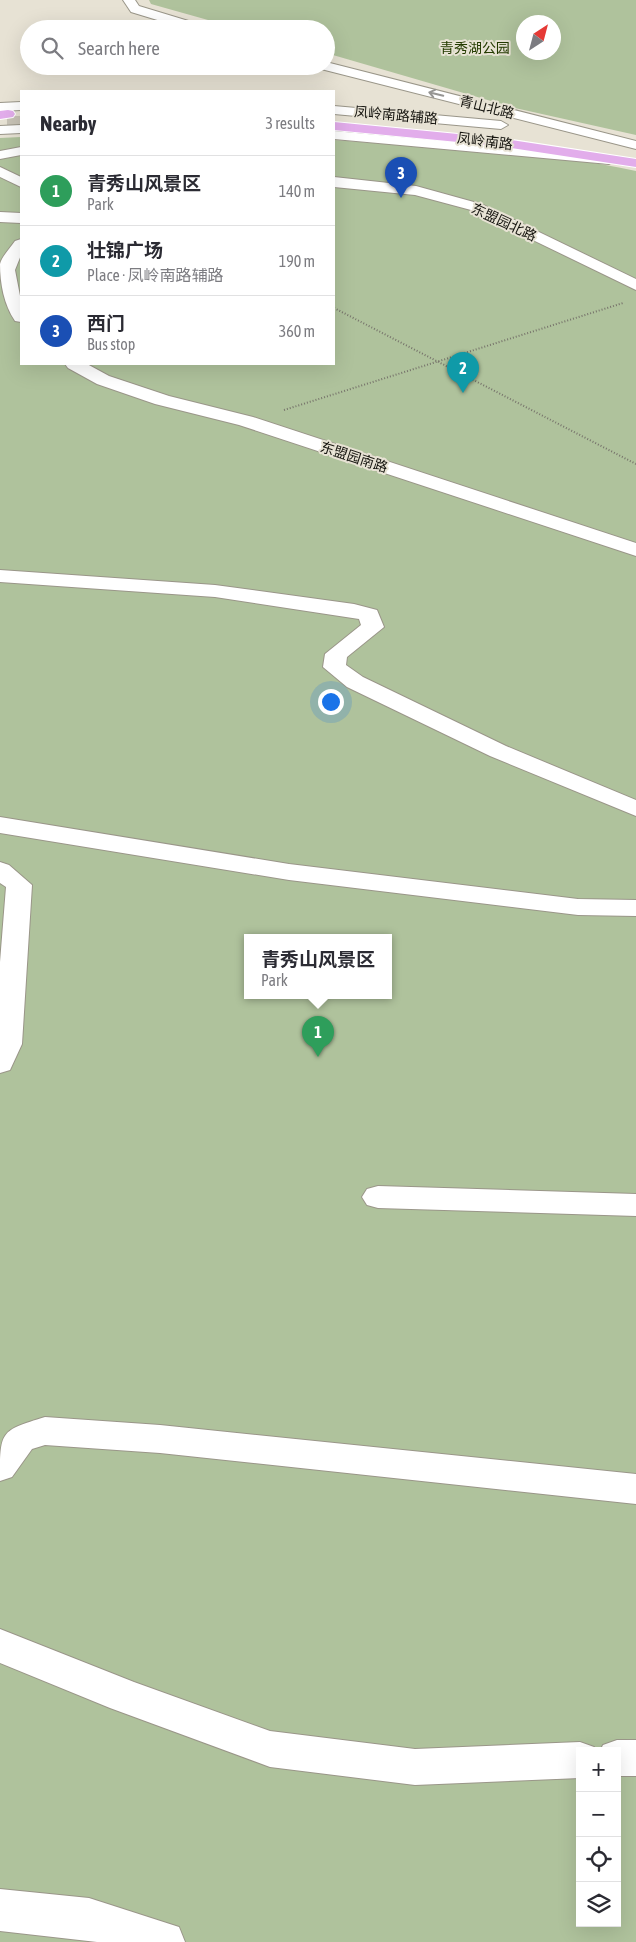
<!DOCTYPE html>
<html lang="en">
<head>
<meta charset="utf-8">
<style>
	body { margin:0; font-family:"Asap Condensed","Noto Sans SC",sans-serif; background:#f7f7f7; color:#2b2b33 }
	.controls { position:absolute; right:15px; bottom:15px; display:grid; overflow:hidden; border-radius:0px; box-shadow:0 5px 20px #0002 }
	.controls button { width:45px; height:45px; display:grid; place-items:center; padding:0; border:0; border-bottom:1px solid #e1e1e2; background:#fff; color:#2b2b33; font:25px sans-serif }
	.compass { position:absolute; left:516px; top:15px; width:45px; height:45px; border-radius:50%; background:#fff; box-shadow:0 5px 20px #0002; rotate:36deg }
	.you { position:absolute; left:330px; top:701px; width:18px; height:18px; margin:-12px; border:4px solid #fff; border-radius:50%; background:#1a73e8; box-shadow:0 0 0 8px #1a73e833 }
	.badge { display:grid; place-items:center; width:32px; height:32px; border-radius:50%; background:#c2314a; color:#fff; font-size:16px; font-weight:700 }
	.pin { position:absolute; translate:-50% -41px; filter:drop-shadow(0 1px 2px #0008) }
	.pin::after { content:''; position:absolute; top:26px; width:18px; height:15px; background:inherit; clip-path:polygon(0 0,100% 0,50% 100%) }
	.popup { position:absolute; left:244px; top:934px; width:148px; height:65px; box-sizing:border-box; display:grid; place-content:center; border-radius:0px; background:#fff; filter:drop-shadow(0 1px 4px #0005); font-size:16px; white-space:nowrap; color:#7c7c81 }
	.popup b { font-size:19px; color:#2b2b33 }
	.popup::after { content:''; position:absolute; left:50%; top:100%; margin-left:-10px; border:10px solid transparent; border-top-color:#fff }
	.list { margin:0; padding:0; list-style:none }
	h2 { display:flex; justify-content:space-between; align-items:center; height:65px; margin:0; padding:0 20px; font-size:21px }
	h2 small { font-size:16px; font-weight:400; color:#7c7c81 }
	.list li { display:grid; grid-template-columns:32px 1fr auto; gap:15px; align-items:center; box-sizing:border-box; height:70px; padding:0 20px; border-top:1px solid #e1e1e2 }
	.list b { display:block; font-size:19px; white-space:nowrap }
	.list p { margin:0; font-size:16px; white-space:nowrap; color:#7c7c81 }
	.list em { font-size:16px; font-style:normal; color:#7c7c81 }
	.icon { flex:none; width:28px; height:28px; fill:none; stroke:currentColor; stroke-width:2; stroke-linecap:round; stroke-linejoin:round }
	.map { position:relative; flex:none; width:636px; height:1942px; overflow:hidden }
	.search { position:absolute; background:#fff; box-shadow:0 5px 20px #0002; left:20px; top:20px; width:315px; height:55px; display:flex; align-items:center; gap:12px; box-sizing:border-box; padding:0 18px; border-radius:28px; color:#7c7c81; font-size:19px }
	.panel { position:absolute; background:#fff; box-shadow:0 5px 20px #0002; left:20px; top:90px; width:315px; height:275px; border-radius:0px }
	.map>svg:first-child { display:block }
</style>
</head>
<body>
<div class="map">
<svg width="636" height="1942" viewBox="0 0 636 1942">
	<rect width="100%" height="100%" fill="#e7e2d4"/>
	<g fill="#afc29c" fill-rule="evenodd">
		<path d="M 149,0 L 636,0 L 636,135 L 515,108 L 326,53 L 326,29 L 240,29 L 151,4 ZM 554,22 L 554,52 L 524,52 L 524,22 Z"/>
		<path d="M 21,137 L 21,364 L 334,364 L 334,140 C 434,148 537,150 636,171 L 636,1942 L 0,1942 L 0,138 ZM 248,938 L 388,938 L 388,996 L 248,996 ZM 580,1751 L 617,1751 L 617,1923 L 580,1923 Z"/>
	</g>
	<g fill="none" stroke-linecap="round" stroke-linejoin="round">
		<polyline stroke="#c8c3b6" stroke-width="14" stroke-dasharray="14 7" stroke-linecap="butt" points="7,123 21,123"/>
		<g stroke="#9a9689" stroke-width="2">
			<g id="minor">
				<polygon points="123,0 135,0 139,6 205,26 207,29 187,29 131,12"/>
				<polygon points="326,62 636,141 636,149 321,69 320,66 326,66"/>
				<polygon points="21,102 21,110 0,111 0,103"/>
				<polygon points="334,106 501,121 508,125 501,129 334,114"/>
				<polygon points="21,125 21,133 0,134 0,126"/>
				<polygon points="334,131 609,156 616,160 609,164 334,139"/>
				<polygon points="21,147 21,155 0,159 0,151"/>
				<polygon points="0,167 21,177 21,187 0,177"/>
				<polygon points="334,177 416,186 481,204 636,279 636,290 471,210 415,195 334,187"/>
				<polygon points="0,212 21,213 21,223 0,222"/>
				<path d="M 21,239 L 21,255 L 15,270 L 21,301 L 21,322 L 15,321 C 4,305 0,283 0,264 C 2,256 11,247 15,241 Z"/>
				<polygon points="65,364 87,364 109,376 169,396 253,417 636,543 636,556 239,425 155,404 97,384 68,368"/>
				<polygon points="0,570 215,585 354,604 377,610 384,627 347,657 346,665 363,677 506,746 636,800 636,816 490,756 347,687 323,667 325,654 361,625 359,619 215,597 0,582"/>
				<polygon points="0,817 289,864 578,899 636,900 636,916 578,915 289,880 0,833"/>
				<polygon points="0,862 9,865 32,885 22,1044 10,1070 0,1073 0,962 6,887 0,883"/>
				<polygon points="378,1186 636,1194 636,1216 378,1208 367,1205 362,1197 367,1189"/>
				<path d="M 45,1417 L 160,1425 L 636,1474 L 636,1504 L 160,1453 L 45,1445 L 32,1449 L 12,1477 L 0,1481 C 0,1430 0,1431 45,1417 Z"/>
				<polygon points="0,1629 134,1682 270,1731 415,1749 580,1742 594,1747 596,1751 580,1751 580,1778 415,1785 270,1767 110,1708 0,1663"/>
				<polygon points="617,1740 636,1740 636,1776 617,1776 617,1751 600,1751 603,1745"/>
				<polygon points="0,1889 89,1898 179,1927 185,1942 97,1942 0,1931"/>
			</g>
		</g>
		<g stroke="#fff" stroke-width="2">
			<g id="major">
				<polygon points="8,110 13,111 15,114 13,117 0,119 0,111"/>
				<polygon points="334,122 499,138 636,159 636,167 499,146 334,130"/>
			</g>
		</g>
		<g stroke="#77746b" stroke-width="2" stroke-dasharray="1 2" stroke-linecap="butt">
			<polyline points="334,308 636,464"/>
			<polyline points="284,410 623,303"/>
		</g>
		<use href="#minor" fill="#fff" fill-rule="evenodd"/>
		<use href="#major" fill="#e2adeb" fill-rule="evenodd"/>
	</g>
	<defs><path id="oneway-shaft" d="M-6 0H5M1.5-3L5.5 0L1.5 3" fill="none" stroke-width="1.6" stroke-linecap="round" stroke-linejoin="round" transform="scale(1.25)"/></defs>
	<use stroke="#969593" href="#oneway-shaft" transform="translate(436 94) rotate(-166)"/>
	<g text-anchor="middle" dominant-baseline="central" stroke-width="4" stroke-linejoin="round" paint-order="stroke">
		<g font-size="14" fill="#243b01" stroke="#e7e2d4">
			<text x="475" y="48">青秀湖公园</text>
		</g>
		<g font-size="14" fill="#15140f" stroke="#e7e2d4">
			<text transform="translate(487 107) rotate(14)">青山北路</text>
			<text transform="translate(396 115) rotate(5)">凤岭南路辅路</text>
			<text transform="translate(485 141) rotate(7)">凤岭南路</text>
			<text transform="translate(504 222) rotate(25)">东盟园北路</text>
			<text transform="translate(354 457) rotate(18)">东盟园南路</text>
		</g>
	</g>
</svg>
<div class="controls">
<button>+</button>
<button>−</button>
<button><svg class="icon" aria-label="locate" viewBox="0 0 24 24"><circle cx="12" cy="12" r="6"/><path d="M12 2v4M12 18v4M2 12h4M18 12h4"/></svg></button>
<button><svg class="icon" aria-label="layers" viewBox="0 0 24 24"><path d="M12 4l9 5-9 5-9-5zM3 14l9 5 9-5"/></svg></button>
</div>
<svg class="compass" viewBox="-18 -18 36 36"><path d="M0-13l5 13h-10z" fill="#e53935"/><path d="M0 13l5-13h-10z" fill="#7c7c81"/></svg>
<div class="you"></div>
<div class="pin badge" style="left:318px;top:1057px;background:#2e9e5b">1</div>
<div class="popup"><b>青秀山风景区</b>Park</div>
<div class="pin badge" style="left:463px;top:393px;background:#0f9aa8">2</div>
<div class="pin badge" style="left:401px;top:198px;background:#1a4fb4">3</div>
<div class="search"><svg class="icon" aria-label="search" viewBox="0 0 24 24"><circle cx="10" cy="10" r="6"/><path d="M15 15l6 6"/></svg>Search here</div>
<section class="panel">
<h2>Nearby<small>3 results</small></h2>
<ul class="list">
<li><span class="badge" style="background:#2e9e5b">1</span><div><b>青秀山风景区</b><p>Park</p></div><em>140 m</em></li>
<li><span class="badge" style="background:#0f9aa8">2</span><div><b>壮锦广场</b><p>Place · 凤岭南路辅路</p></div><em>190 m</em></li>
<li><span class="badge" style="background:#1a4fb4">3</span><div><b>西门</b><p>Bus stop</p></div><em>360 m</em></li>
</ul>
</section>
</div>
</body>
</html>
